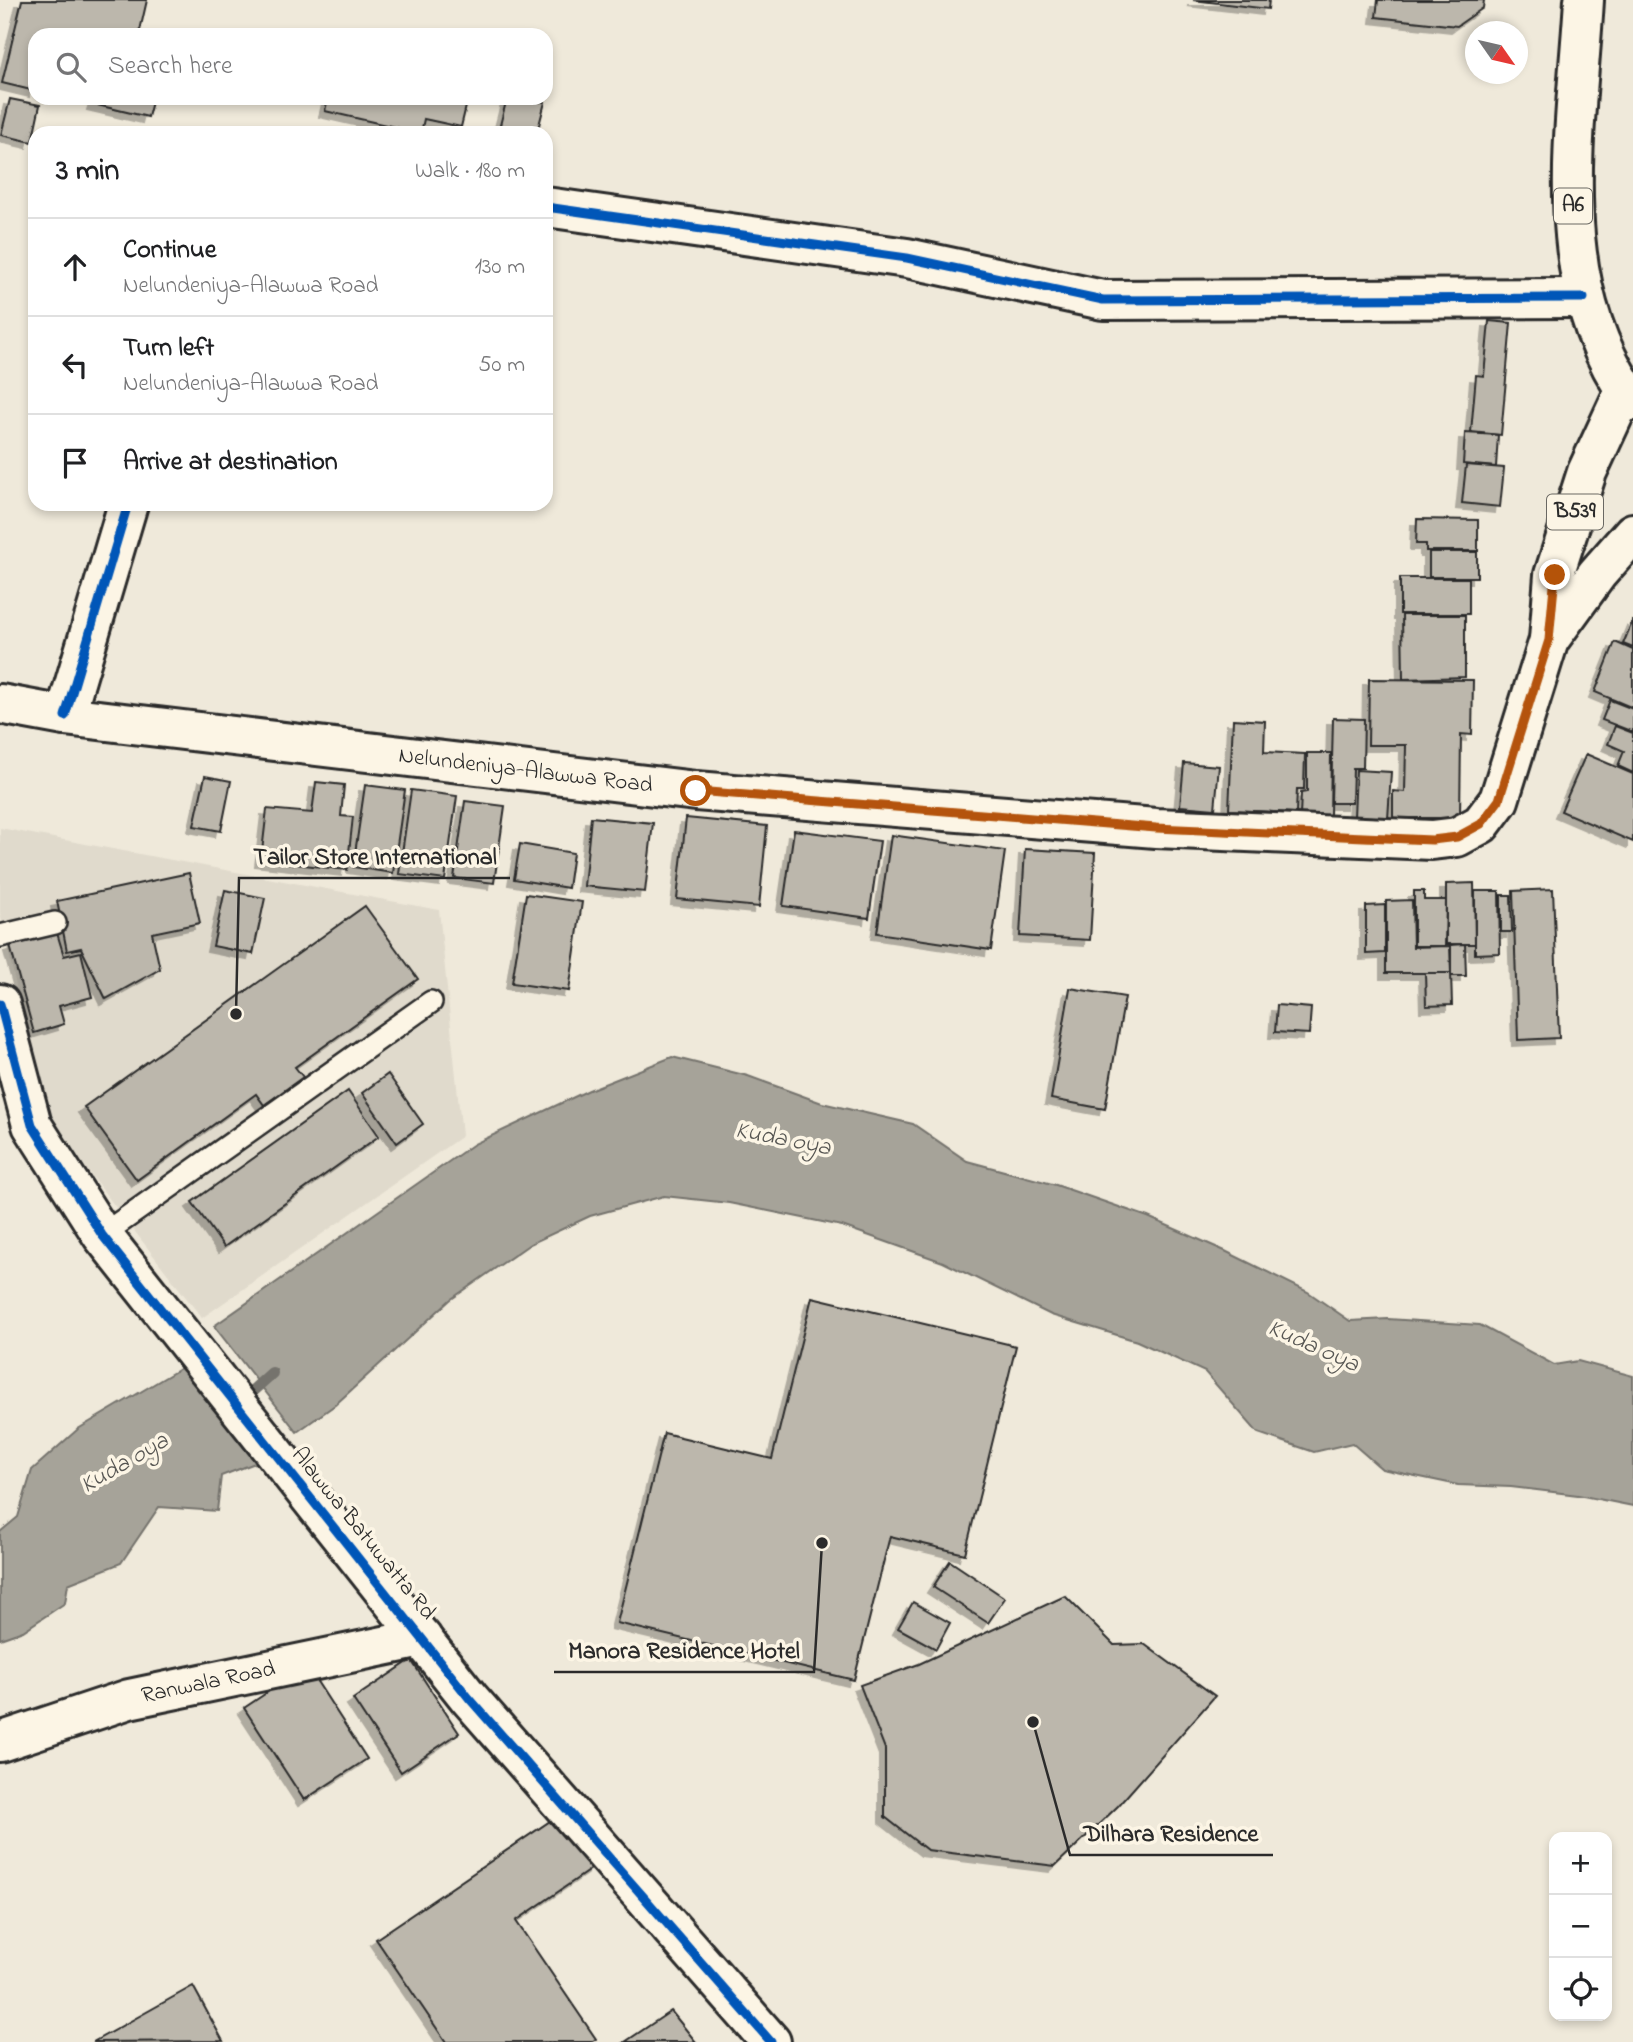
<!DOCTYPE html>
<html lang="en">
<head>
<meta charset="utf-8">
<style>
	body { margin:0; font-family:"Indie Flower",sans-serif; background:#f6f6f6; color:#202124 }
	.controls { position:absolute; right:21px; bottom:21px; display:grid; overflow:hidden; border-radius:14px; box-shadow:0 4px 10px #0003 }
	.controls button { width:63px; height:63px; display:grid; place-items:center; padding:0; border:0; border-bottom:2px solid #e0e0e0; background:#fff; color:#202124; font:35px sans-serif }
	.compass { position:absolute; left:1465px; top:21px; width:63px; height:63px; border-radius:50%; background:#fff; box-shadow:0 4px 10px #0003; rotate:124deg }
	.stop { position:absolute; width:21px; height:21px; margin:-16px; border:5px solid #b45309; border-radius:50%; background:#fff }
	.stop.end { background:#b45309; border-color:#fff; box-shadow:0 2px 7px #0008 }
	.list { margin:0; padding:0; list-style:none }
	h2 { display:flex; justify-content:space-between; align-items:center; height:91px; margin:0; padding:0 28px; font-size:30px }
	h2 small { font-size:23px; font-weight:400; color:#757577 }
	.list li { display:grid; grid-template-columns:46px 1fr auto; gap:21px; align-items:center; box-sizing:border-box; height:98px; padding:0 28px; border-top:2px solid #e0e0e0 }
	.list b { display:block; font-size:26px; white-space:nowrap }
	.list p { margin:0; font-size:23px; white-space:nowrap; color:#757577 }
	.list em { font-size:23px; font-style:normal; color:#757577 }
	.icon { flex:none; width:38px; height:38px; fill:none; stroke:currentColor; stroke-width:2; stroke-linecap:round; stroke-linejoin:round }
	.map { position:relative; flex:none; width:1633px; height:2042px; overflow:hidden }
	.search { position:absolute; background:#fff; box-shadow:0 4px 10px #0003; left:28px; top:28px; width:525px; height:77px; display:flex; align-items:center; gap:18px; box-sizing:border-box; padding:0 24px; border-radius:21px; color:#757577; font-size:26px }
	.panel { position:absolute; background:#fff; box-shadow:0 4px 10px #0003; left:28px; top:126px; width:525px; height:385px; border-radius:21px }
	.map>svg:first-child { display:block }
</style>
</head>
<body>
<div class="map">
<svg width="1633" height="2042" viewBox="0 0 1633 2042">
	<defs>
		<filter id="shadow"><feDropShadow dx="-6" dy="6" stdDeviation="0" flood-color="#0004"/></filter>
	</defs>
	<rect width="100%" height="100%" fill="#efe9da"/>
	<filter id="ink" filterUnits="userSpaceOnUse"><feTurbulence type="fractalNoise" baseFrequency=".0143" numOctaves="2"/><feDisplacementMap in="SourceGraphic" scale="14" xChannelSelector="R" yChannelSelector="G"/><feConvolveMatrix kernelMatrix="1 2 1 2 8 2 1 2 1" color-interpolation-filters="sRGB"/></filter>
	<g filter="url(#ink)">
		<polygon fill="#e0dacc" points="0,828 439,910 462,1136 202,1318 45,1116 0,913"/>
		<g fill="#a6a399" stroke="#75736d" stroke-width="2">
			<polygon points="672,1057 748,1076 822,1103 913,1124 967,1161 1056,1185 1148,1217 1225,1251 1308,1292 1350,1321 1388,1319 1480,1325 1554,1365 1578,1361 1633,1376 1633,1506 1578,1495 1511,1487 1458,1485 1382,1469 1352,1443 1314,1452 1258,1433 1205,1372 1137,1341 1051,1315 943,1262 842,1226 729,1203 664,1196 590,1216 530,1244 450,1300 335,1405 297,1432 214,1326 474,1144 589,1090"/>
			<polygon points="186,1365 263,1460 221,1476 217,1511 159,1507 121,1563 68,1584 65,1603 23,1631 0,1639 0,1532 18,1517 32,1470 78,1429"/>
		</g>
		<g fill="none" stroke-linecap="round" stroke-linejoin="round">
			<polyline stroke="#75736d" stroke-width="12" points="239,1403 272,1373"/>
		</g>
		<g fill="#bcb7ac" stroke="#2b2b2b" stroke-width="2" filter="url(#shadow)">
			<polygon points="22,0 147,0 139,35 35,35 35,91 2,83"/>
			<polygon points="1193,0 1269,0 1268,9"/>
			<polygon points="1378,0 1484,0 1483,8 1457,26 1376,17"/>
			<polygon points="95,98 153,98 148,117 93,104"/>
			<polygon points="328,98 468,98 461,127 424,119 421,133 325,111"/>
			<polygon points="507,98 545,102 537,133 498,133"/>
			<polygon points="10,99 40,105 32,142 1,135"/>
			<polygon points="1489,321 1511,323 1501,435 1471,432 1476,375 1484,376"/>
			<polygon points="1465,433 1498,435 1496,467 1463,464"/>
			<polygon points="1466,465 1504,468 1500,507 1462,503"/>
			<polygon points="1417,519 1478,520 1478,551 1426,551 1426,544 1416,544"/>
			<rect x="1429" y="552" width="48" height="25"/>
			<rect x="1400" y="578" width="69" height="36"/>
			<polygon points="1402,615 1465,615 1465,677 1403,679"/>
			<polygon points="1633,620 1633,648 1623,644"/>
			<polygon points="1615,642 1633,650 1633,708 1595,692"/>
			<polygon points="1369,679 1473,680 1472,735 1461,734 1460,818 1393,818 1393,791 1405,792 1406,745 1368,745"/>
			<polygon points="1610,700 1633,709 1633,732 1602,720"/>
			<polygon points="1333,718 1364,719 1363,768 1353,768 1352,803 1331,803"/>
			<polygon points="1233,719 1265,721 1264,752 1305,754 1304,789 1297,789 1296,813 1229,810"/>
			<polygon points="1615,726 1633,733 1633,773 1618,766 1624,751 1608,744"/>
			<polygon points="1307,753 1331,753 1330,816 1300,816 1301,793 1307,792"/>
			<polygon points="1586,754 1633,774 1633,842 1561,811"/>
			<polygon points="1184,763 1219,766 1215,809 1180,806"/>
			<polygon points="1356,770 1391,772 1388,819 1354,817"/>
			<polygon points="205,776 231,781 221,831 194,826"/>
			<polygon points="316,782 344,785 341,816 353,817 347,870 261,860 267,809 312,813"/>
			<polygon points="365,785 405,790 393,873 353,867"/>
			<polygon points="411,790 457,796 445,880 399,874"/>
			<polygon points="465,801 505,806 494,883 454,878"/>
			<polygon points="591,817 653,823 645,892 584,886"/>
			<polygon points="686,818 767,826 759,907 677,899"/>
			<polygon points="794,830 880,841 869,918 783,906"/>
			<polygon points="891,835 1005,851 991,950 877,933"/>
			<polygon points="520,844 573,853 568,888 514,879"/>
			<polygon points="1025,849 1095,853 1090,940 1020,936"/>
			<polygon points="189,873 200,923 152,933 160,969 106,999 81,948 67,951 57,901"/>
			<polygon points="1474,883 1475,944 1446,944 1446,884"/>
			<polygon points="1553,889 1559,1038 1518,1040 1513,891"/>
			<polygon points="225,890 265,898 253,954 213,946"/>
			<polygon points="1414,891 1424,891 1424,900 1446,900 1445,946 1414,946"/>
			<polygon points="1475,891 1499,891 1500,953 1475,954"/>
			<polygon points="526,894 582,902 569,991 512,983"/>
			<polygon points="1501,895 1511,895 1512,932 1501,932"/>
			<polygon points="1412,900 1413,947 1450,946 1451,973 1386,973 1386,901"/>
			<polygon points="1385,905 1385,953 1366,954 1366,906"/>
			<polygon points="365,906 418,979 295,1067 303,1077 264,1105 256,1094 137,1180 84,1107"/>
			<polygon points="57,933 64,956 81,952 92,997 59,1006 64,1024 34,1033 10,946"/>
			<polygon points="1465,944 1466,976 1451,976 1451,945"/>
			<polygon points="1425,973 1451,973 1452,1005 1426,1006"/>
			<polygon points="1070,988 1125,997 1105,1109 1051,1099"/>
			<polygon points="1277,1005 1311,1008 1309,1034 1275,1032"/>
			<polygon points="388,1074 423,1124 397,1143 362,1093"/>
			<polygon points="348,1091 379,1136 224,1247 192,1202"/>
			<polygon points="812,1297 1016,1346 965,1554 890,1536 854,1680 617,1623 664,1433 772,1459"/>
			<polygon points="950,1561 1005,1598 988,1623 933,1587"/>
			<polygon points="1065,1596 1114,1645 1144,1644 1215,1696 1118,1806 1055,1866 927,1850 885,1817 885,1749 860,1685 919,1664"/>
			<polygon points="913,1602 950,1623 936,1649 898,1628"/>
			<polygon points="411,1660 459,1733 401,1772 353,1699"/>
			<polygon points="307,1666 367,1759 304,1800 244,1708"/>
			<polygon points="559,1815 594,1867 516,1921 596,2039 591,2042 446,2042 376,1939"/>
			<polygon points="193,1986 223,2041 93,2042"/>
			<polygon points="671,2011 696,2042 625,2042"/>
		</g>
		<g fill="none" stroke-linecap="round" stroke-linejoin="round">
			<g stroke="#2b2b2b" stroke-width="26">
				<g id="service">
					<polyline points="0,936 55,923"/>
					<polyline points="102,1235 431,1002"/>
				</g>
			</g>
			<g stroke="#2b2b2b" stroke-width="44">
				<g id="minor">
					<polyline points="546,207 907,258 1103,300 1584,298"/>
					<polyline points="65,716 128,504"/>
					<path id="s1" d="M 0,1742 L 129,1699 L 422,1638"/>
				</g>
			</g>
			<g stroke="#2b2b2b" stroke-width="44">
				<polyline id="tertiary" points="0,1004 32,1125 102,1235 469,1698 771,2042"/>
			</g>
			<g stroke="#2b2b2b" stroke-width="44">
				<g id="primary">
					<polyline points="1549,640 1597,574 1633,533"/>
					<path id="s2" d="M 0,704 L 65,716 L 696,791 L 1156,828 L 1432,840 L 1457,837 L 1481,824 L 1499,800 L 1549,640 L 1554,575 L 1587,472 L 1625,390"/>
				</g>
			</g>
			<g stroke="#2b2b2b" stroke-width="44">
				<path id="trunk" d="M 1584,0 C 1576,134 1547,284 1633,401"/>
			</g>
			<use href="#service" stroke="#fcf5e5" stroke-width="21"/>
			<use href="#minor" stroke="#fcf5e5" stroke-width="38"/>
			<use href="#tertiary" stroke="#fcf5e5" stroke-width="38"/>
			<use href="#primary" stroke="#fcf5e5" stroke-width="38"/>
			<use href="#trunk" stroke="#fcf5e5" stroke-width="38"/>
			<g stroke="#fcf5e5" stroke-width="13">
				<g id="cycleway">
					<polyline points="546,207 907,258 1103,300 1584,298"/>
					<polyline points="65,716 128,504"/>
					<polyline points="0,1004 32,1125 102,1235 469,1698 771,2042"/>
				</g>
			</g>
			<use href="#cycleway" stroke="#0057b8" stroke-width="9"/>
		</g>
	</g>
	<g fill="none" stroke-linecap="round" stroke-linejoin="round" filter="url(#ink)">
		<polyline stroke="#b45309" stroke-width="9" points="696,791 1156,828 1432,840 1457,837 1481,824 1499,800 1549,640 1555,575"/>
	</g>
	<g text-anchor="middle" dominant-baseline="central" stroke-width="7" stroke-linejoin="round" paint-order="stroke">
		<g fill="#fcf5e5" stroke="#6a6863" stroke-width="2">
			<rect x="1554" y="188.5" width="38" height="35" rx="5"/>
			<rect x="1547" y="494.5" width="56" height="35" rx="5"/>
		</g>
		<g font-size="21" font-weight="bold" fill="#2b2b2b">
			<text x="1573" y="206">A6</text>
			<text x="1575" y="512">B539</text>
		</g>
		<g font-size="23" fill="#2b2b2b" stroke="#fcf5e5">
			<text stroke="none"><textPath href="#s2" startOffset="530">Nelundeniya-Alawwa Road</textPath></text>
			<text transform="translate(363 1534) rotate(51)">Alawwa Batuwatta Rd</text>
			<text stroke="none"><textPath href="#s1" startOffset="217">Ranwala Road</textPath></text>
		</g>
		<g font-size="24" font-style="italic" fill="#565552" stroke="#fcf5e5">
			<text transform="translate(783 1140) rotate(11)">Kuda oya</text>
			<text transform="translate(1313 1347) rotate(24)">Kuda oya</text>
			<text transform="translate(125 1464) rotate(-30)">Kuda oya</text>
		</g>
	</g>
	<path fill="none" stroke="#2b2b2b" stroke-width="2.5" d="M236 1014L239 878H510M822 1543L814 1672H554M1033 1722L1070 1855H1273"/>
	<g fill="#2b2b2b" stroke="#fcf5e5" stroke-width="2.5">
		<circle cx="236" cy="1014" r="7"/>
		<circle cx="822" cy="1543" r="7"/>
		<circle cx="1033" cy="1722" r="7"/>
	</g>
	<g font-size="24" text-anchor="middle" font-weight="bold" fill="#2b2b2b" stroke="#fcf5e5" stroke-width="7" stroke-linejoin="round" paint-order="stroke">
		<text x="375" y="864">Tailor Store International</text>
		<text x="684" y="1658">Manora Residence Hotel</text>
		<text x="1171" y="1841">Dilhara Residence</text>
	</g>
</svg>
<div class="controls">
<button>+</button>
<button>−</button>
<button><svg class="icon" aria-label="locate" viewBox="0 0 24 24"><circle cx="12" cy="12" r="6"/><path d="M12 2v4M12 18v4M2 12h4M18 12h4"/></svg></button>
</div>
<svg class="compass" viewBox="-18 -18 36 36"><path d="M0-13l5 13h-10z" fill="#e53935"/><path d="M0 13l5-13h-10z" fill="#757577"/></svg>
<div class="stop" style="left:696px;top:791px"></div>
<div class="stop end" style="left:1555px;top:575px"></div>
<div class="search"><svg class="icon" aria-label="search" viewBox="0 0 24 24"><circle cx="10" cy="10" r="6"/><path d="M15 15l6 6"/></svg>Search here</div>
<section class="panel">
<h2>3 min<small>Walk · 180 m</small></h2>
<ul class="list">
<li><svg class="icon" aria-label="ahead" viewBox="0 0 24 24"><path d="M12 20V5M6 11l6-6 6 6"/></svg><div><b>Continue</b><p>Nelundeniya-Alawwa Road</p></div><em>130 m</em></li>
<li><svg class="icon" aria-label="left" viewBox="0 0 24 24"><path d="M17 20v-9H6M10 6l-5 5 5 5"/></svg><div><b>Turn left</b><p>Nelundeniya-Alawwa Road</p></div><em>50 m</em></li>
<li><svg class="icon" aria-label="arrive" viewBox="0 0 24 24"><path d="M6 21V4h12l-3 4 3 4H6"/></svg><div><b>Arrive at destination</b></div></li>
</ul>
</section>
</div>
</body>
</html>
